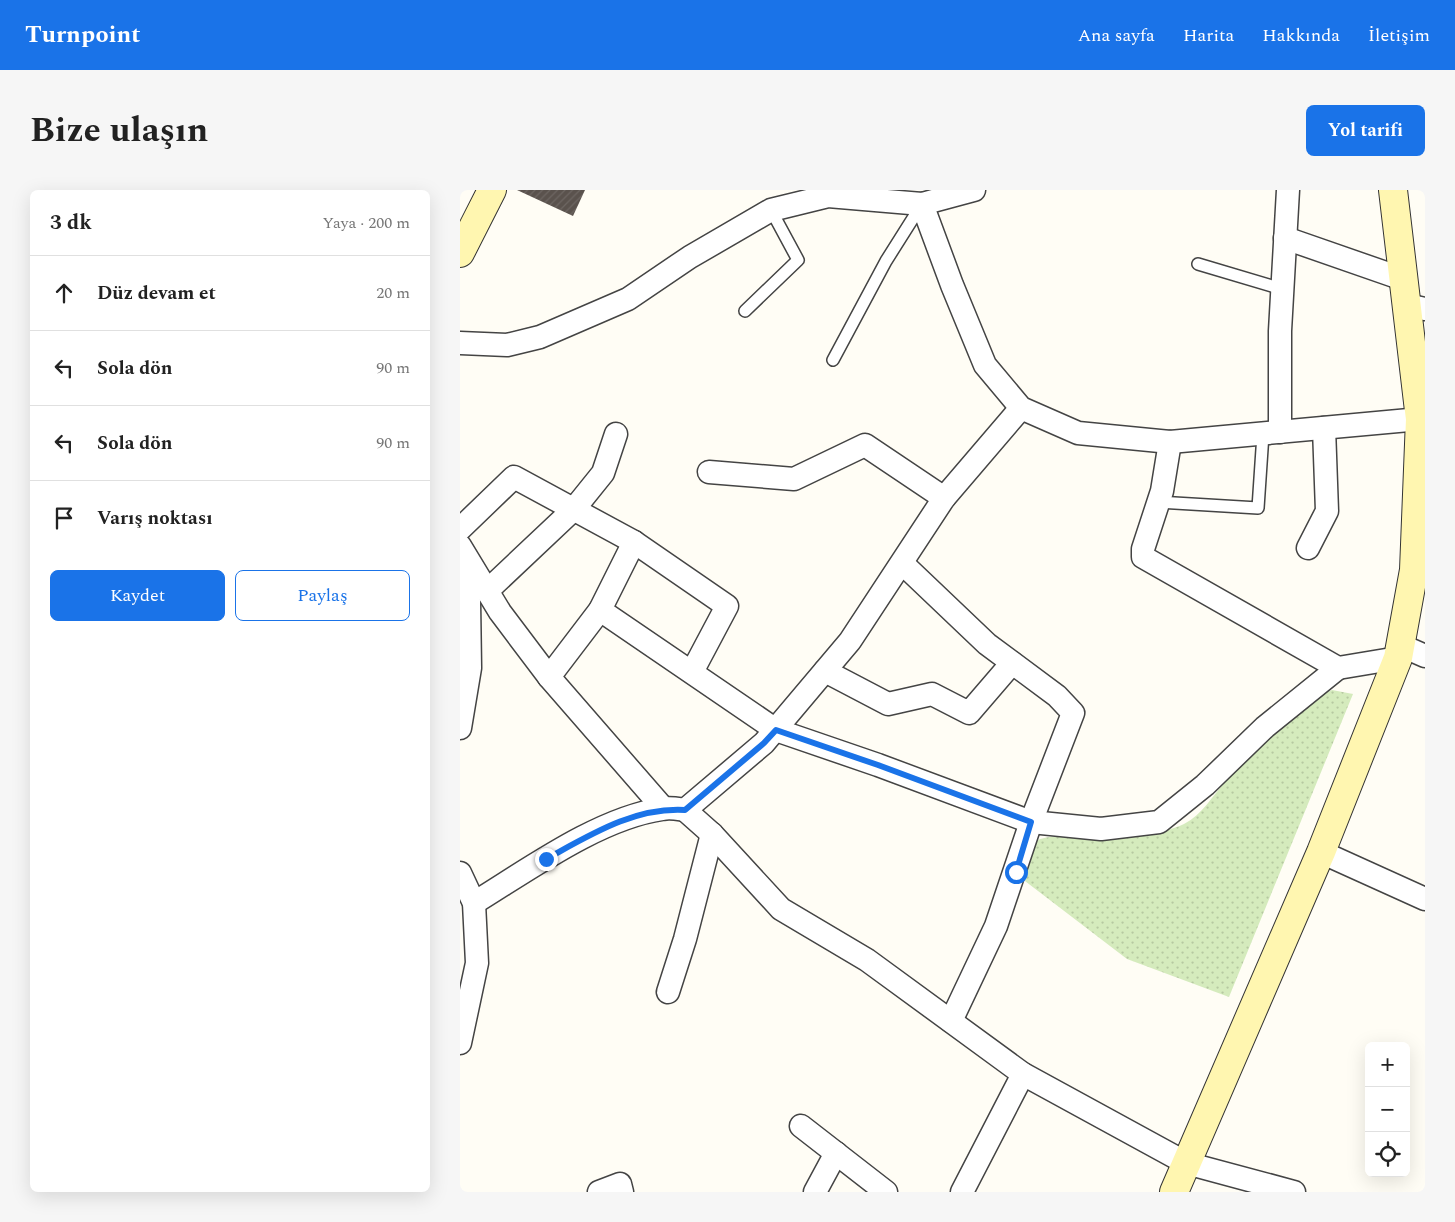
<!DOCTYPE html>
<html lang="tr">
<head>
<meta charset="utf-8">
<style>
	body { margin:0; font-family:Spectral,serif; background:#f6f6f6; color:#222 }
	.controls { position:absolute; right:15px; bottom:15px; display:grid; overflow:hidden; border-radius:8px; box-shadow:0 5px 20px #0002 }
	.controls button { width:45px; height:45px; display:grid; place-items:center; padding:0; border:0; border-bottom:1px solid #e0e0e0; background:#fff; color:#222; font:25px sans-serif }
	.stop { position:absolute; width:15px; height:15px; margin:-11px; border:4px solid #1a73e8; border-radius:50%; background:#fff }
	.stop.end { background:#1a73e8; border-color:#fff; box-shadow:0 1px 5px #0008 }
	.list { margin:0; padding:0; list-style:none }
	h2 { display:flex; justify-content:space-between; align-items:center; height:65px; margin:0; padding:0 20px; font-size:21px }
	h2 small { font-size:16px; font-weight:400; color:#767676 }
	.list li { display:grid; grid-template-columns:32px 1fr auto; gap:15px; align-items:center; box-sizing:border-box; height:75px; padding:0 20px; border-top:1px solid #e0e0e0 }
	.list b { display:block; font-size:19px; white-space:nowrap }
	.list em { font-size:16px; font-style:normal; color:#767676 }
	.actions { display:flex; gap:10px; padding:15px 20px }
	.actions a { flex:1; padding:11px 0; border:1px solid #1a73e8; border-radius:8px; text-align:center; font-size:18px; color:#1a73e8 }
	.actions .main { background:#1a73e8; color:#fff }
	.icon { flex:none; width:28px; height:28px; fill:none; stroke:currentColor; stroke-width:2; stroke-linecap:round; stroke-linejoin:round }
	.map { position:relative; flex:none; width:965px; height:1002px; overflow:hidden; border-radius:8px }
	header { display:flex; align-items:center; gap:30px; box-sizing:border-box; height:70px; padding:0 25px; background:#1a73e8; color:#fff }
	header strong { font-size:24px }
	nav { display:flex; gap:28px; margin-inline-start:auto; font-size:18px }
	.intro { display:flex; align-items:center; justify-content:space-between; box-sizing:border-box; height:120px; padding:0 30px }
	h1 { margin:0; font-size:35px }
	.button { padding:12px 22px; border-radius:8px; background:#1a73e8; color:#fff; font-size:18px; font-weight:700 }
	main { display:flex; gap:30px; padding:0 30px }
	aside { flex:1; background:#fff; border-radius:8px; box-shadow:0 5px 20px #0002 }
	.map>svg:first-child { display:block }
</style>
</head>
<body>
<header>
<strong>Turnpoint</strong>
<nav><a>Ana sayfa</a><a>Harita</a><a>Hakkında</a><a>İletişim</a></nav>
</header>
<div class="intro"><h1>Bize ulaşın</h1><a class="button">Yol tarifi</a></div>
<main>
<aside>
<h2>3 dk<small>Yaya · 200 m</small></h2>
<ul class="list">
<li><svg class="icon" aria-label="ahead" viewBox="0 0 24 24"><path d="M12 20V5M6 11l6-6 6 6"/></svg><div><b>Düz devam et</b></div><em>20 m</em></li>
<li><svg class="icon" aria-label="left" viewBox="0 0 24 24"><path d="M17 20v-9H6M10 6l-5 5 5 5"/></svg><div><b>Sola dön</b></div><em>90 m</em></li>
<li><svg class="icon" aria-label="left" viewBox="0 0 24 24"><path d="M17 20v-9H6M10 6l-5 5 5 5"/></svg><div><b>Sola dön</b></div><em>90 m</em></li>
<li><svg class="icon" aria-label="arrive" viewBox="0 0 24 24"><path d="M6 21V4h12l-3 4 3 4H6"/></svg><div><b>Varış noktası</b></div></li>
</ul>
<div class="actions"><a class="main">Kaydet</a><a>Paylaş</a></div>
</aside>
<div class="map">
<svg width="965" height="1002" viewBox="0 0 965 1002">
	<defs>
		<pattern id="park-dots" width="8" height="8" patternUnits="userSpaceOnUse" patternTransform="scale(1.25)"><rect width="8" height="8" fill="#d5ebbd"/><path d="M2 2h.1M6 6h.1" fill="none" stroke="#b6c8a1" stroke-width="1.8" stroke-linecap="round"/></pattern>
		<pattern id="building-hatch" width="6" height="6" patternUnits="userSpaceOnUse" patternTransform="scale(1.25)"><rect width="6" height="6" fill="#5a524d"/><path d="M-1 1l2-2M0 6l6-6M5 7l2-2" fill="none" stroke="#6d6662"/></pattern>
	</defs>
	<rect width="100%" height="100%" fill="#fffdf5"/>
	<path fill="url(#park-dots)" d="M 872,500 L 893,504 L 769,807 L 667,769 L 561,688 L 575,651 C 593,642 616,649 635,649 C 661,649 701,645 724,634 C 743,624 752,606 766,591 C 790,564 840,512 872,500 Z"/>
	<polygon fill="url(#building-hatch)" points="57,0 125,0 113,26"/>
	<g fill="none" stroke-linecap="round" stroke-linejoin="round">
		<g stroke="#444" stroke-width="14">
			<g id="lane">
				<polyline points="738,74 822,99"/>
				<polyline points="285,121 338,70 311,20"/>
				<polyline points="373,170 426,71 462,14"/>
				<polyline points="698,312 798,318 803,244"/>
			</g>
		</g>
		<g stroke="#444" stroke-width="25">
			<g id="street">
				<polyline points="462,14 492,95 525,175 561,218 618,243 710,252 960,229"/>
				<polyline points="825,48 943,89"/>
				<polyline points="947,115 965,119"/>
				<polyline points="0,153 47,155 80,147 168,109 230,67 311,20 368,6 462,14 514,0"/>
				<polyline points="820,242 820,141 828,0"/>
				<polyline points="710,252 702,301 683,359 683,367 878,478 938,468"/>
				<polyline points="249,282 334,289 405,255 484,308"/>
				<polyline points="0,339 54,287 174,352 267,416 232,482"/>
				<polyline points="0,356 40,422 89,487 203,618"/>
				<polyline points="848,358 867,321 864,238"/>
				<polyline points="0,372 9,410 10,478 0,538"/>
				<polyline points="443,374 527,454 597,506 613,523 571,632 536,736 491,831"/>
				<polyline points="27,401 114,319 143,283 156,244"/>
				<polyline points="140,420 316,540 418,575 571,632 641,639 699,632 745,595 805,537 878,478"/>
				<polyline points="940,455 965,466"/>
				<polyline points="365,481 428,514 472,504 509,523 552,473"/>
				<polyline points="89,487 140,420 174,352"/>
				<polyline points="225,620 252,644 321,719 407,770 563,884 726,973 834,1002"/>
				<polyline points="861,662 965,709"/>
				<polyline points="0,683 14,713 17,773 0,853"/>
				<path d="M 14,713 C 68,680 139,628 202,619 C 210,617 218,619 225,620 L 304,553 L 390,451 L 484,308 L 561,218"/>
				<polyline points="208,802 225,749 252,644"/>
				<polyline points="341,936 426,1002"/>
				<polyline points="139,1002 160,994 162,1002"/>
				<polyline points="355,1002 376,963"/>
				<polyline points="502,1002 563,884"/>
			</g>
		</g>
		<g stroke="#333" stroke-width="30">
			<g id="secondary">
				<polyline points="0,63 32,0"/>
				<polyline points="714,1002 861,662 938,468 954,380 960,229 933,0"/>
			</g>
		</g>
		<use href="#lane" stroke="#fff" stroke-width="11"/>
		<use href="#street" stroke="#fff" stroke-width="22"/>
		<use href="#secondary" stroke="#fff6b0" stroke-width="28"/>
	</g>
	<g fill="none" stroke-linecap="round" stroke-linejoin="round">
		<path stroke="#1a73e8" stroke-width="6" d="M 86,669 C 130,645 174,617 225,620 L 304,553 L 316,540 L 418,575 L 571,632 L 556,682"/>
	</g>
</svg>
<div class="controls">
<button>+</button>
<button>−</button>
<button><svg class="icon" aria-label="locate" viewBox="0 0 24 24"><circle cx="12" cy="12" r="6"/><path d="M12 2v4M12 18v4M2 12h4M18 12h4"/></svg></button>
</div>
<div class="stop" style="left:556px;top:682px"></div>
<div class="stop end" style="left:86px;top:669px"></div>
</div>
</main>
</body>
</html>
